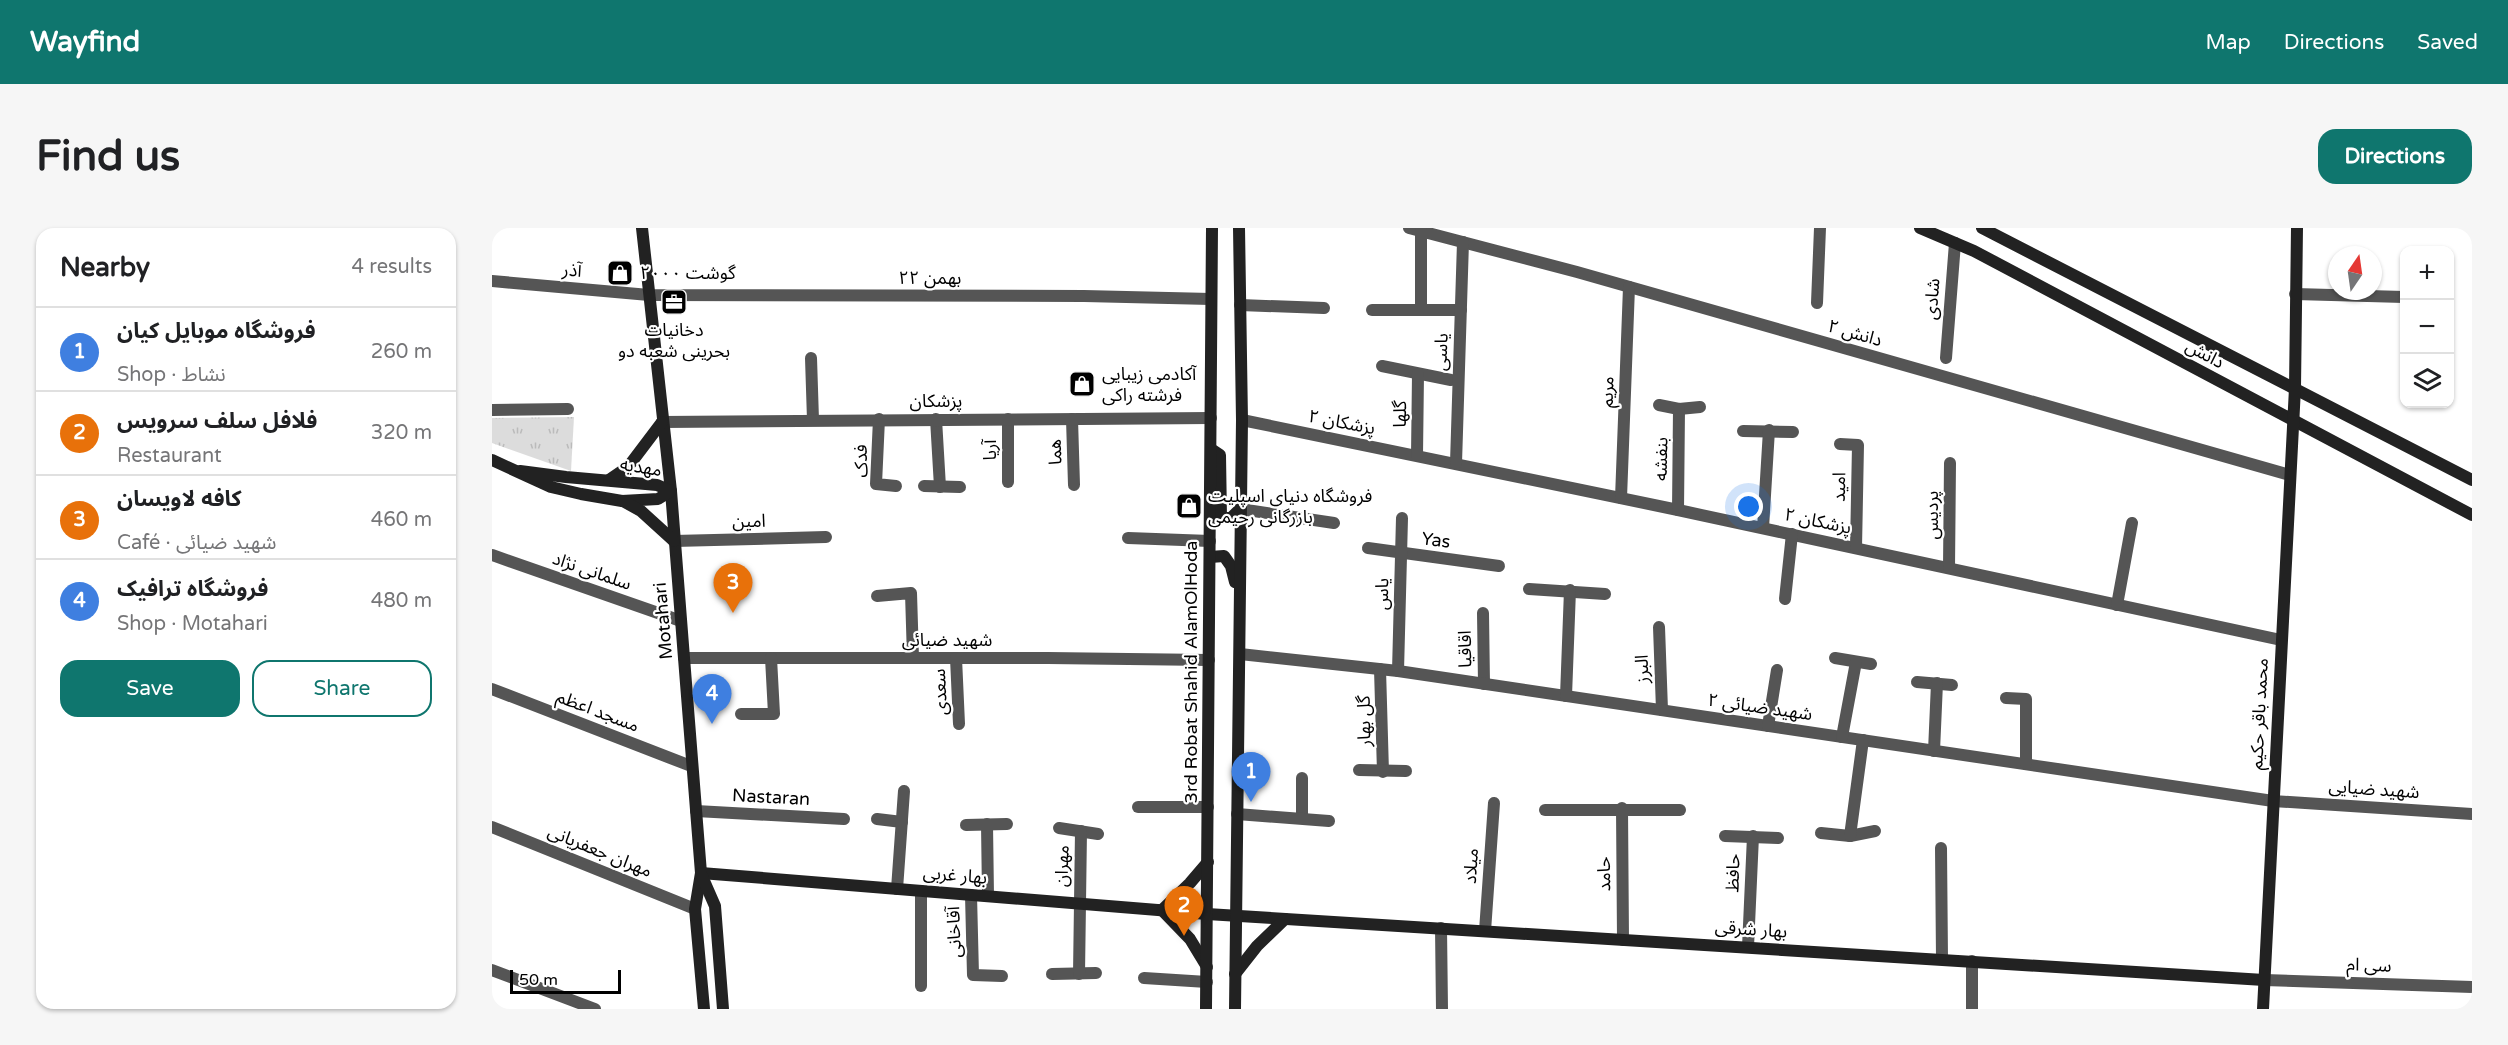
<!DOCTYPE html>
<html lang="en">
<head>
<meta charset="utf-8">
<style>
	body { margin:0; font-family:"Varela Round","Noto Sans Arabic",sans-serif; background:#f6f6f6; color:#202124 }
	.controls { position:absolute; right:18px; top:18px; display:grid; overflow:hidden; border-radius:12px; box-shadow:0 2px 4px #0004 }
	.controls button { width:54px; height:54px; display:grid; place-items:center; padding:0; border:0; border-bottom:2px solid #e0e0e0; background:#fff; color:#202124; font:30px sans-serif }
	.compass { position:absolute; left:1836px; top:18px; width:54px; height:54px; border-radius:50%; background:#fff; box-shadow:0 2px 4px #0004; rotate:13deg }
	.scale { position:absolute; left:18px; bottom:15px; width:111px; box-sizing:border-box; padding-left:6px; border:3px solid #000; border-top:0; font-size:16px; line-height:21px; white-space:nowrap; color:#000; -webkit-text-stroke:4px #fff; paint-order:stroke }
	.you { position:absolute; left:1257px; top:279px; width:21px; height:21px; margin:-15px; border:4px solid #fff; border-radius:50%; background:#1a73e8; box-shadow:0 0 0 9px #1a73e833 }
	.badge { display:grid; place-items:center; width:39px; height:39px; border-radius:50%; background:#0f766e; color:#fff; font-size:20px; font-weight:700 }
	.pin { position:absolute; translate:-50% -50px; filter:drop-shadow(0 2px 3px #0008) }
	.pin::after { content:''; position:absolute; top:32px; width:21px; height:18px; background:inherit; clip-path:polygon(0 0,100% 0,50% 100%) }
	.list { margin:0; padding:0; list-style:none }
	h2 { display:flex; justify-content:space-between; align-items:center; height:78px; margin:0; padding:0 24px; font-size:26px }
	h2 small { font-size:20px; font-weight:400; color:#757577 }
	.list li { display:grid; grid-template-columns:39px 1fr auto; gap:18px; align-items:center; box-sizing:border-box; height:84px; padding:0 24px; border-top:2px solid #e0e0e0 }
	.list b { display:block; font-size:22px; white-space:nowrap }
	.list p { margin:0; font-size:20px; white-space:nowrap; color:#757577 }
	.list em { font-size:20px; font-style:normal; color:#757577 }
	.actions { display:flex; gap:12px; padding:18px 24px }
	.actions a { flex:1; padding:14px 0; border:2px solid #0f766e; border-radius:18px; text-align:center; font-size:21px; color:#0f766e }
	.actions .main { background:#0f766e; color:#fff }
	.icon { flex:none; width:33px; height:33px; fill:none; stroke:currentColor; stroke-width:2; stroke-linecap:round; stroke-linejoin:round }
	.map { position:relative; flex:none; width:1980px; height:781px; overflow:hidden; border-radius:18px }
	header { display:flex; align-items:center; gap:36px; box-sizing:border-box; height:84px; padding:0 30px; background:#0f766e; color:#fff }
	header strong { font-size:28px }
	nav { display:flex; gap:33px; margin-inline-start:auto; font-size:21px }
	.intro { display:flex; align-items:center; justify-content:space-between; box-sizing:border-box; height:144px; padding:0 36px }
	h1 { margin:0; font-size:42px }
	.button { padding:15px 27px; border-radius:18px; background:#0f766e; color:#fff; font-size:21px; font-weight:700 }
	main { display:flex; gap:36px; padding:0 36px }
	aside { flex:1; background:#fff; border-radius:18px; box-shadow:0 2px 4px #0004 }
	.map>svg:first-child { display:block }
</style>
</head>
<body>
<header>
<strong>Wayfind</strong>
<nav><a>Map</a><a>Directions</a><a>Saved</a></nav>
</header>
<div class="intro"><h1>Find us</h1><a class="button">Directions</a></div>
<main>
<aside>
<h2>Nearby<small>4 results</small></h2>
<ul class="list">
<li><span class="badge" style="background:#3f7fe0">1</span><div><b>فروشگاه موبایل کیان</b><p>Shop · نشاط</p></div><em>260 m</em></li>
<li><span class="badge" style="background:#e8710a">2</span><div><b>فلافل سلف سرویس</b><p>Restaurant</p></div><em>320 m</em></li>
<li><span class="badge" style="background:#e8710a">3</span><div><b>کافه لاویسان</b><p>Café · شهید ضیائی</p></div><em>460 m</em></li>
<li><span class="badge" style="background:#3f7fe0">4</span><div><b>فروشگاه ترافیک</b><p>Shop · Motahari</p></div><em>480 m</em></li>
</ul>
<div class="actions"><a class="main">Save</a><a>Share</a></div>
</aside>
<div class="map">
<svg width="1980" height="781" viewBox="0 0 1980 781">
	<defs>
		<pattern id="park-tufts" width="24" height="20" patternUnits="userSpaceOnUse" patternTransform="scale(1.5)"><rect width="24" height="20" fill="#dcdcdc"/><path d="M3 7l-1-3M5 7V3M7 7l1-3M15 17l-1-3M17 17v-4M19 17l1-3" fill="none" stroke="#bbb"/></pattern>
	</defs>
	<rect width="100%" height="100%" fill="#fff"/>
	<polygon fill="url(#park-tufts)" points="82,189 79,243 0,215 0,190"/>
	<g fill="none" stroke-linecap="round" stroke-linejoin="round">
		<g stroke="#555" stroke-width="12">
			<polyline points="917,0 1085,44 1798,247"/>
			<polyline points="0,53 157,67 592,68 719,71"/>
			<polyline points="1803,66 1912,69"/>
			<polyline points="1325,75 1328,0"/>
			<polyline points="748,77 832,80"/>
			<polyline points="929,81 929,3"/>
			<polyline points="880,82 969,82"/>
			<polyline points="319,130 321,192"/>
			<polyline points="1454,130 1463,15"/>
			<polyline points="890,138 959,152"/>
			<polyline points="1167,177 1187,181 1208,179"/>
			<polyline points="0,182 76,181"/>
			<polyline points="387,191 384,256 404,258"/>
			<polyline points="444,191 448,259"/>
			<polyline points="516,191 516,254"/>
			<polyline points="580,191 582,257"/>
			<polyline points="750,192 1186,282 1789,412"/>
			<polyline points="170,194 719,190"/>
			<polyline points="1251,203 1301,204"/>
			<polyline points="1348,216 1366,217 1364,320"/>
			<polyline points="925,227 926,146"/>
			<polyline points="964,235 971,14"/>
			<polyline points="432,258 468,259"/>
			<polyline points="1129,270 1137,59"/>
			<polyline points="748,281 842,295"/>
			<polyline points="1186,282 1187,181"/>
			<polyline points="1271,300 1277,202"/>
			<polyline points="636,310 718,313"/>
			<polyline points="182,313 334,309"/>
			<polyline points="876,320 1007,338"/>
			<polyline points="0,327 189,393"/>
			<polyline points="1457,340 1458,235"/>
			<polyline points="1037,361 1113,366"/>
			<polyline points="385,368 419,365 421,430"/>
			<polyline points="1293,371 1300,306"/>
			<polyline points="1625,377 1640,295"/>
			<polyline points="991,385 992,456"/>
			<polyline points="1167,399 1170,482"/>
			<polyline points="748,426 906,443 1781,573 1980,586"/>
			<polyline points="192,430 556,430 717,432"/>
			<polyline points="464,430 467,496"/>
			<polyline points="1343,430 1379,436"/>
			<polyline points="888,441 891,544"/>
			<polyline points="906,443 910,290"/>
			<polyline points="1425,454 1460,457"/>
			<polyline points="0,461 199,538"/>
			<polyline points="1074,468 1078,362"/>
			<polyline points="1514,470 1534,471 1534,536"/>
			<polyline points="249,486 282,486 279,430"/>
			<polyline points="1276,498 1285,442"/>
			<polyline points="1350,509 1364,434"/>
			<polyline points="1442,523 1445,455"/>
			<polyline points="867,542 914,543"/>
			<polyline points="810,550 810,590"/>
			<polyline points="646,579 716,579"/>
			<polyline points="1130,580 1131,712"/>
			<polyline points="1053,582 1188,582"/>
			<polyline points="204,583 352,591"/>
			<polyline points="745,586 837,593"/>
			<polyline points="385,591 410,594"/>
			<polyline points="495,596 496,668"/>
			<polyline points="474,597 515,596"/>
			<polyline points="0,599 203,681"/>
			<polyline points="567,600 606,606"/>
			<polyline points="1329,605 1358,608 1383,603"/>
			<polyline points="1233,608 1286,610"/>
			<polyline points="1358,608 1371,512"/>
			<polyline points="1449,620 1450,731"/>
			<polyline points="405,661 412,563"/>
			<polyline points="429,663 429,758"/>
			<polyline points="479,667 481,747 510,748"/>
			<polyline points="949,700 950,781"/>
			<polyline points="993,703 1002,575"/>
			<polyline points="1256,719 1261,608"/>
			<polyline points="0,742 103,781"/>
			<polyline points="560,746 604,745"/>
			<polyline points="587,746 589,603"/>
			<polyline points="652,750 715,754"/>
			<polyline points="1772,752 1980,759"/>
			<polyline points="1480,781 1480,733"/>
		</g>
		<g stroke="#222" stroke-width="12">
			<polyline points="150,0 179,263 192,430 209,645 203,681 212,781"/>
			<polyline points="1428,0 1482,23 1980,287"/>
			<polyline points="1490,0 1980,252"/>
			<polyline points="719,221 728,227 729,290 739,290 748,281"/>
			<polyline points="0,232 59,259 89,266 130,273 166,271 179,263 165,257 74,249 28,243"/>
			<polyline points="117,252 136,239 170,194"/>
			<polyline points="131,273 149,283 182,313"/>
			<polyline points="718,329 732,328 739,338 743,354"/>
			<polyline points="209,645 715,686 1772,752"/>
			<polyline points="209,646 223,678 231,781"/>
			<polyline points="715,739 698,711 670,682 698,655 716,634"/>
			<polyline points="743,746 765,718 793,691"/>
			<polyline points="714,781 720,0"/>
			<polyline points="743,781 750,192 747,0"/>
			<polyline points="1771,781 1803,160 1805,0"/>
		</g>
	</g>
	<defs>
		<g id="shop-square" transform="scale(1.35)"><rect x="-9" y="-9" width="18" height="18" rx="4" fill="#000" stroke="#fff"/><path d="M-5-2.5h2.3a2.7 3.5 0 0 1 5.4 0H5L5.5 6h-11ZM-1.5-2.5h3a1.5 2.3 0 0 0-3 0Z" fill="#fff"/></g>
		<g id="office-square" transform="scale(1.35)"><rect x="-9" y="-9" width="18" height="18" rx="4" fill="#000" stroke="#fff"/><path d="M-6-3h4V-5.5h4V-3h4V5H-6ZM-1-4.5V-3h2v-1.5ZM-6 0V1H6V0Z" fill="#fff"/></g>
	</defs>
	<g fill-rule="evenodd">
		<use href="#shop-square" x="128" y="45"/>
		<use href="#office-square" x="182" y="74"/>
		<use href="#shop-square" x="590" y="156"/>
		<use href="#shop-square" x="697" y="278"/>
	</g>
	<g text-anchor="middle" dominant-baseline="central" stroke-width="4.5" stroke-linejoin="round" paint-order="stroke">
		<g font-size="18" fill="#000" stroke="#fff">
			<text transform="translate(80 42) rotate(5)">آذر</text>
			<text x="438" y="50">۲۲ بهمن</text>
			<text transform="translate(1440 71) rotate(-86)">شادی</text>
			<text transform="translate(1363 105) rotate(16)">دانش ۲</text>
			<text transform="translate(949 124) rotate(-88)">یاسی</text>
			<text transform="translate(1713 126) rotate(28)">دانش</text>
			<text transform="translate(1115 164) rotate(-88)">مریم</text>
			<text x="444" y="173">پزشکان</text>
			<text transform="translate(908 186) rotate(-89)">گلها</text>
			<text transform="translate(850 194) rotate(11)">پزشکان ۲</text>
			<text transform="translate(498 222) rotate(-90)">آریا</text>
			<text transform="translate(563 224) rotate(-92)">هما</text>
			<text transform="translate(1169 231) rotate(-89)">بنفشه</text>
			<text transform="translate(369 233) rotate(-92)">فدک</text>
			<text transform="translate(149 239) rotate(9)">مهدیه</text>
			<text transform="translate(1347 259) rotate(-89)">امید</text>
			<text transform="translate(1440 287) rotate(-90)">پردیس</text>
			<text transform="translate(257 293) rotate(-1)">امین</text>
			<text transform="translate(1326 293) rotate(12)">پزشکان ۲</text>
			<text transform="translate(944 312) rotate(7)">Yas</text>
			<text transform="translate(100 343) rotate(19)">سلمانی نژاد</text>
			<text transform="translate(890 366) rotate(-89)">یاس</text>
			<text transform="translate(171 393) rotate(-95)">Motahari</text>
			<text x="455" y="412">شهید ضیائی</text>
			<text transform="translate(973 421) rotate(-91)">اقاقیا</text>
			<text transform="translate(1150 441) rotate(-92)">البرز</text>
			<text transform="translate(699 444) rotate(-90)">3rd Robat Shahid AlamOlHoda</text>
			<text transform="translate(448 464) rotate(-93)">سعدی</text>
			<text transform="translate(1268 479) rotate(8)">شهید ضیائی ۲</text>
			<text transform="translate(106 483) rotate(21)">مسجد اعظم</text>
			<text transform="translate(1767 486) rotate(-87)">محمد باقر حکیم</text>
			<text transform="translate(872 493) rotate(-91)">گل بهار</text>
			<text transform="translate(1882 561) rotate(4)">شهید ضیایی</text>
			<text transform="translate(279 569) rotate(3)">Nastaran</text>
			<text transform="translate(108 623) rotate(22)">مهران جعفریانی</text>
			<text transform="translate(570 638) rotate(-88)">مهران</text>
			<text transform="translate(979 638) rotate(-86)">میلاد</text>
			<text transform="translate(1241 645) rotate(-88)">حافظ</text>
			<text transform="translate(1112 646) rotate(-91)">حامد</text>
			<text transform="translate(463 647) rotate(5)">بهار غربی</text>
			<text transform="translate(1259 701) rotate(4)">بهار شرقی</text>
			<text transform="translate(462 704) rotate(-92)">آقاخانی</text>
			<text transform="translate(1877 737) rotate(2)">سی ام</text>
		</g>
		<g font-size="18" fill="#000" stroke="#fff" text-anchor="start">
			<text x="148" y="45">گوشت ۲۰۰۰</text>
			<text x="182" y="102" text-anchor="middle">دخانیات<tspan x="182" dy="21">بحرینی شعبه دو</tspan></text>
			<text x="610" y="146">آکادمی زیبایی<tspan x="610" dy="21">فرشته راکی</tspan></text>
			<text x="716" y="268">فروشگاه دنیای اسپلیت<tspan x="716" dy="21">بازرگانی رحیمی</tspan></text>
		</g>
	</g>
</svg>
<div class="controls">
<button>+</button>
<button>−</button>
<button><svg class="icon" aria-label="layers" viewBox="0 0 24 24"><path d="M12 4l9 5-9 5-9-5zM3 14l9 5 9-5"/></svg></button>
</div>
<svg class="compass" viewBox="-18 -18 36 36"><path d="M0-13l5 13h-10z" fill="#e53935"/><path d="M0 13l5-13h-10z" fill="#757577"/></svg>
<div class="scale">50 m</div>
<div class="you"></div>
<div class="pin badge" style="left:759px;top:574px;background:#3f7fe0">1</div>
<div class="pin badge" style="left:692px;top:708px;background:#e8710a">2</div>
<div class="pin badge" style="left:241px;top:385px;background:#e8710a">3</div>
<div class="pin badge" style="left:220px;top:496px;background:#3f7fe0">4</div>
</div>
</main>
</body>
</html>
